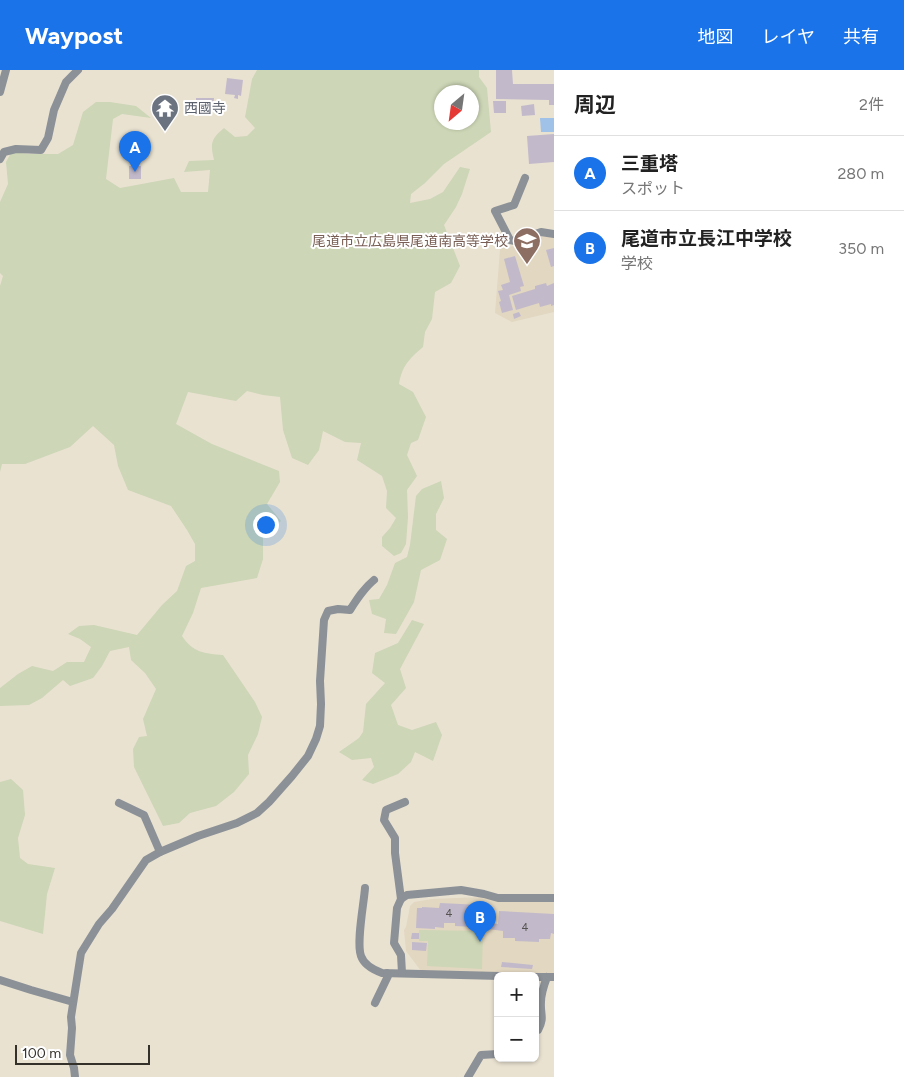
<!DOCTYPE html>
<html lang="ja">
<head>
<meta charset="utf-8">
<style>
	body { margin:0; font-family:Figtree,"Noto Sans JP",sans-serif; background:#f2f2f2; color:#222 }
	.controls { position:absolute; right:15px; bottom:15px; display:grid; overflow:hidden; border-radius:8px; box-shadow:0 1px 4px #0004 }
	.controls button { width:45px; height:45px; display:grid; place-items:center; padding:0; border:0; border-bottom:1px solid #e0e0e0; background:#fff; color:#222; font:25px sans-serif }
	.compass { position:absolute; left:434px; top:15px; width:45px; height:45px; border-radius:50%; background:#fff; box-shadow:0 1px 4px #0004; rotate:209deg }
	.scale { position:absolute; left:15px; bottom:12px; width:135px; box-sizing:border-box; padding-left:5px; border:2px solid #34312b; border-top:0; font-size:14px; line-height:18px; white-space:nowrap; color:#34312b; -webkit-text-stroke:4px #fff; paint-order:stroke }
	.you { position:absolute; left:265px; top:454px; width:18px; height:18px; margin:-12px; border:4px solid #fff; border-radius:50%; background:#1a73e8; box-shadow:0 0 0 8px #1a73e833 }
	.badge { display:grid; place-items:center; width:32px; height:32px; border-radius:50%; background:#1a73e8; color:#fff; font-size:16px; font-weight:700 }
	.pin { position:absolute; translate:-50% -41px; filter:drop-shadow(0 1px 2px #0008) }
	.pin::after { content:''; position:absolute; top:26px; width:18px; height:15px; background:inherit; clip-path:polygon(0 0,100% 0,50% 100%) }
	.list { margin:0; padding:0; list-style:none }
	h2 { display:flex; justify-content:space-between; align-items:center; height:65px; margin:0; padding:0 20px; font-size:21px }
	h2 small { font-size:16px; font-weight:400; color:#767676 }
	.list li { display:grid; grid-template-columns:32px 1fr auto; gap:15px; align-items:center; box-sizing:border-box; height:75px; padding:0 20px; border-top:1px solid #e0e0e0 }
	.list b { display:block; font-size:19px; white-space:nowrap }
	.list p { margin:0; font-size:16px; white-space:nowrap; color:#767676 }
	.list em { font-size:16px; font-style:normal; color:#767676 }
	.map { position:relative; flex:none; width:554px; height:1007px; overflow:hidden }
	header { display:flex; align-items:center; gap:30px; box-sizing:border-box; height:70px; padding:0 25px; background:#1a73e8; color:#fff }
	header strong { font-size:24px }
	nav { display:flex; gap:28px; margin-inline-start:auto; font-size:18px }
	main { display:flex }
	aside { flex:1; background:#fff }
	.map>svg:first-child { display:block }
</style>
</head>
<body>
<header>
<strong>Waypost</strong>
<nav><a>地図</a><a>レイヤ</a><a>共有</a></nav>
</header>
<main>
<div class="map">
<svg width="554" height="1007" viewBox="0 0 554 1007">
	<rect width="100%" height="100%" fill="#e9e2d1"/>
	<g fill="#e2d7c0">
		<polygon points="545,165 554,167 554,242 512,252 495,243 500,180 501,178 514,176"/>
		<polygon points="482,827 498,830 515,832 554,832 554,905 421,901 406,881 404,860 406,857 410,836 414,832 432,829"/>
	</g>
	<g fill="#cdd6b6" fill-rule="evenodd">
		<path d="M 257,0 L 479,0 L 479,7 L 487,18 L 491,62 L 444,94 L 425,113 L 411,124 L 410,133 L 430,129 L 443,122 L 460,97 L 470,99 L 462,124 L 456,137 L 444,155 L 460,196 L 451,213 L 435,222 L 432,249 L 425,262 L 423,277 C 409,289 402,296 399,314 L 413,322 L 426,347 L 418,370 L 411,373 L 407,385 L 417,406 L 407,420 L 408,447 L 406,474 L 401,483 L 394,486 L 382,476 L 382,467 L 390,458 L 396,448 L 386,438 L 387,421 L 382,406 L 357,390 L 361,373 L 345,372 L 323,361 L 319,380 L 308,395 L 292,388 L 283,360 L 280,327 L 263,325 L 247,321 L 236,331 L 188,322 L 176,354 L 212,374 L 279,401 L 280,412 L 267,434 L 281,451 L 263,466 L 263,489 L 257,508 L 201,518 L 193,543 L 182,566 C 192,582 205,584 223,585 L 255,632 L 262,647 L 258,664 L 248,685 L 249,704 L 234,722 L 216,736 L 190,743 L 179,753 L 163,756 L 134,697 L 133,679 L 139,667 L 147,666 L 143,649 L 156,619 L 145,603 L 131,590 L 129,577 L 110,581 L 102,596 L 93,608 L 70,616 L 63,610 L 42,628 L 29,635 L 0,636 L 0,618 L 18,604 L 32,596 L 53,601 L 67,592 L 84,592 L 91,577 L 80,569 L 68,564 L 79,556 L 94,555 L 137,565 L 162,535 L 177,521 L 186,496 L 195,491 L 195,474 L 187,460 L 171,436 L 128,420 L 118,396 L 114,375 L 93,356 L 70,377 L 25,394 L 2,394 L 0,402 L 0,216 L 3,206 L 0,203 L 0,132 L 8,114 L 6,92 L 12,81 L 28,84 L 58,84 L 73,75 L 83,42 L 96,32 L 110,32 L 136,36 L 151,48 L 122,44 L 113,49 L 106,109 L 120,118 L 174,108 L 181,122 L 208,122 L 210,100 L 184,102 L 189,91 L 214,90 C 210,73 211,69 224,58 L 235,67 L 247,66 L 255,58 L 245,47 L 252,9 ZM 442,22 L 472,22 L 472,52 L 442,52 Z"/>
		<polygon points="441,411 444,428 436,444 436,460 447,469 440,490 421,500 414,532 396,564 384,563 386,549 372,544 369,530 379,529 387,515 395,493 407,487 410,475 416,426 422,419"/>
		<polygon points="412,550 424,554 400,599 406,618 391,635 398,655 412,660 436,652 442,665 433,691 415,682 411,692 398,704 373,714 362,710 374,697 371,688 352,690 339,682 359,668 363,662 366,634 385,613 372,603 375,583 398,573"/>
		<polygon points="11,709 23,720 25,745 18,768 20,788 28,794 55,798 47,824 43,864 0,851 0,712"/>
		<polygon points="419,860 483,861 482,899 427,896 428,871 419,871"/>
	</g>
	<polygon fill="#a0c1e8" points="540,48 554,48 554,62 541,62"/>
	<g fill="#c2baca">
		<polygon points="496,0 512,0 513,14 554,14 554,35 549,35 549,30 496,29"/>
		<polygon points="227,8 243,10 241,26 238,25 238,29 234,28 235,25 225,24"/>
		<polygon points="196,28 214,28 213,40 204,39 204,36 196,36"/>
		<polygon points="493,31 506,31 506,43 494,43"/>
		<polygon points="534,34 535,45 522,46 521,36"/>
		<polygon points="554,64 554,92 529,94 527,66"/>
		<rect x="129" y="96" width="12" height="13"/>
		<polygon points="554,178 554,196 551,197 546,180"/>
		<polygon points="515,186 524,216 520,217 521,221 509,225 513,240 502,243 499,232 501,231 498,221 503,220 501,215 510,212 504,189"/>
		<polygon points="546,213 547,216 554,213 554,235 551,236 551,234 540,237 539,233 516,240 512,226 535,219 535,216"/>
		<polygon points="519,242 521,246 514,249 513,244"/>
		<polygon points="440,833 481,835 480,847 487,847 487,853 498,854 499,841 554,844 554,864 551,863 550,869 539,869 539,872 515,871 515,868 503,868 503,861 481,858 482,854 475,854 475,857 455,856 455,853 444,853 444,858 435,857 435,859 416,858 417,838 422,838 422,837 439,838"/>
		<polygon points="412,863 419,863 419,869 411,869"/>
		<polygon points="412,872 427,873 426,881 412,880"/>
		<polygon points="502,892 533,895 532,899 501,897"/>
	</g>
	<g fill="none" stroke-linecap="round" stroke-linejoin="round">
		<g stroke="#8c9197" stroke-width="8">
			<polyline points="0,22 6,0"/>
			<polyline points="0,89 4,82 16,79 41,80 48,68 54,40 66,12 78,0"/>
			<polyline points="525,108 514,135 495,141 510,170 515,171 541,162 554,164"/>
			<polyline points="119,733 144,745 160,782"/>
			<path d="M 365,818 C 364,833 356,873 361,886 C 364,895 374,900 382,903 L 500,906"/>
			<polyline points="401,829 395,783 395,768 384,750 386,740 405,732"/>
			<polyline points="402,903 401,885 394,873 397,838 401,829 407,825 461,820 484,824 498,828 554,828"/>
			<polyline points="535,907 554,907"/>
			<polyline points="0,910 31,920 73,932"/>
			<polyline points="375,933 388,906 387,903"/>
			<path d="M 535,961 L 538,960 C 545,947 540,945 541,932 C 541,923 544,915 547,907"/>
			<path d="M 75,1007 L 74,998 L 70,985 L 72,958 L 71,947 L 81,883 L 99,854 L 112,839 L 146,790 L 160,782 L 198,766 L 237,753 L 257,743 L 269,732 L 292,706 L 308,686 L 316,669 L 320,656 L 321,634 L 320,611 L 324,550 L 328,541 L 338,539 L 350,540 C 357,529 364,518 374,510"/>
			<polyline points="468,1007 481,985 498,984"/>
		</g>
	</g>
	<defs>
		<g id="temple-pin" transform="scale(1.4375)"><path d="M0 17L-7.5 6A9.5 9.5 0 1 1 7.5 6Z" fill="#6b7280" stroke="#fff"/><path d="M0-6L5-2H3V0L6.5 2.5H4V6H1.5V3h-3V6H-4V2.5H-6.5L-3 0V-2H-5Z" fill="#fff"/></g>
		<g id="school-pin" transform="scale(1.4375)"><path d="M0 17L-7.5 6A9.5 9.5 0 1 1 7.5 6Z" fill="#8d6e63" stroke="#fff"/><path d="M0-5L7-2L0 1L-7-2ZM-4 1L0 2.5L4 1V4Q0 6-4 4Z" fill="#fff"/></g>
	</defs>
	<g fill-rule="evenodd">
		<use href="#temple-pin" x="165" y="38"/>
		<use href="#school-pin" x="527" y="171"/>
	</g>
	<g text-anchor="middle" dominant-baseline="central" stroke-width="4" stroke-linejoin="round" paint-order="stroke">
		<g font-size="11" fill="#585353">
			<text x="449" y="843">4</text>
			<text x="525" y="857">4</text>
		</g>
		<g font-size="14" fill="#5b616d" stroke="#fff" text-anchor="start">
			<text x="184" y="38">西國寺</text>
		</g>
		<g font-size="14" fill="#785e54" stroke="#fff" text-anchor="end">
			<text x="508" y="171">尾道市立広島県尾道南高等学校</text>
		</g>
	</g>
</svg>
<div class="controls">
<button>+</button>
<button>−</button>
</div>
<svg class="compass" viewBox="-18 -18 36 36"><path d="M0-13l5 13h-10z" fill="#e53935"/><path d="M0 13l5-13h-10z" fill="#767676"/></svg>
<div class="scale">100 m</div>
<div class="you"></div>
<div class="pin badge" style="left:135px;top:102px">A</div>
<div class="pin badge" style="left:480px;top:872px">B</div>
</div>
<aside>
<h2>周辺<small>2件</small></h2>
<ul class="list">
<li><span class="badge">A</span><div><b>三重塔</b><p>スポット</p></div><em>280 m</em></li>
<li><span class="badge">B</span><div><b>尾道市立長江中学校</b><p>学校</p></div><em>350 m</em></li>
</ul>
</aside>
</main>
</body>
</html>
